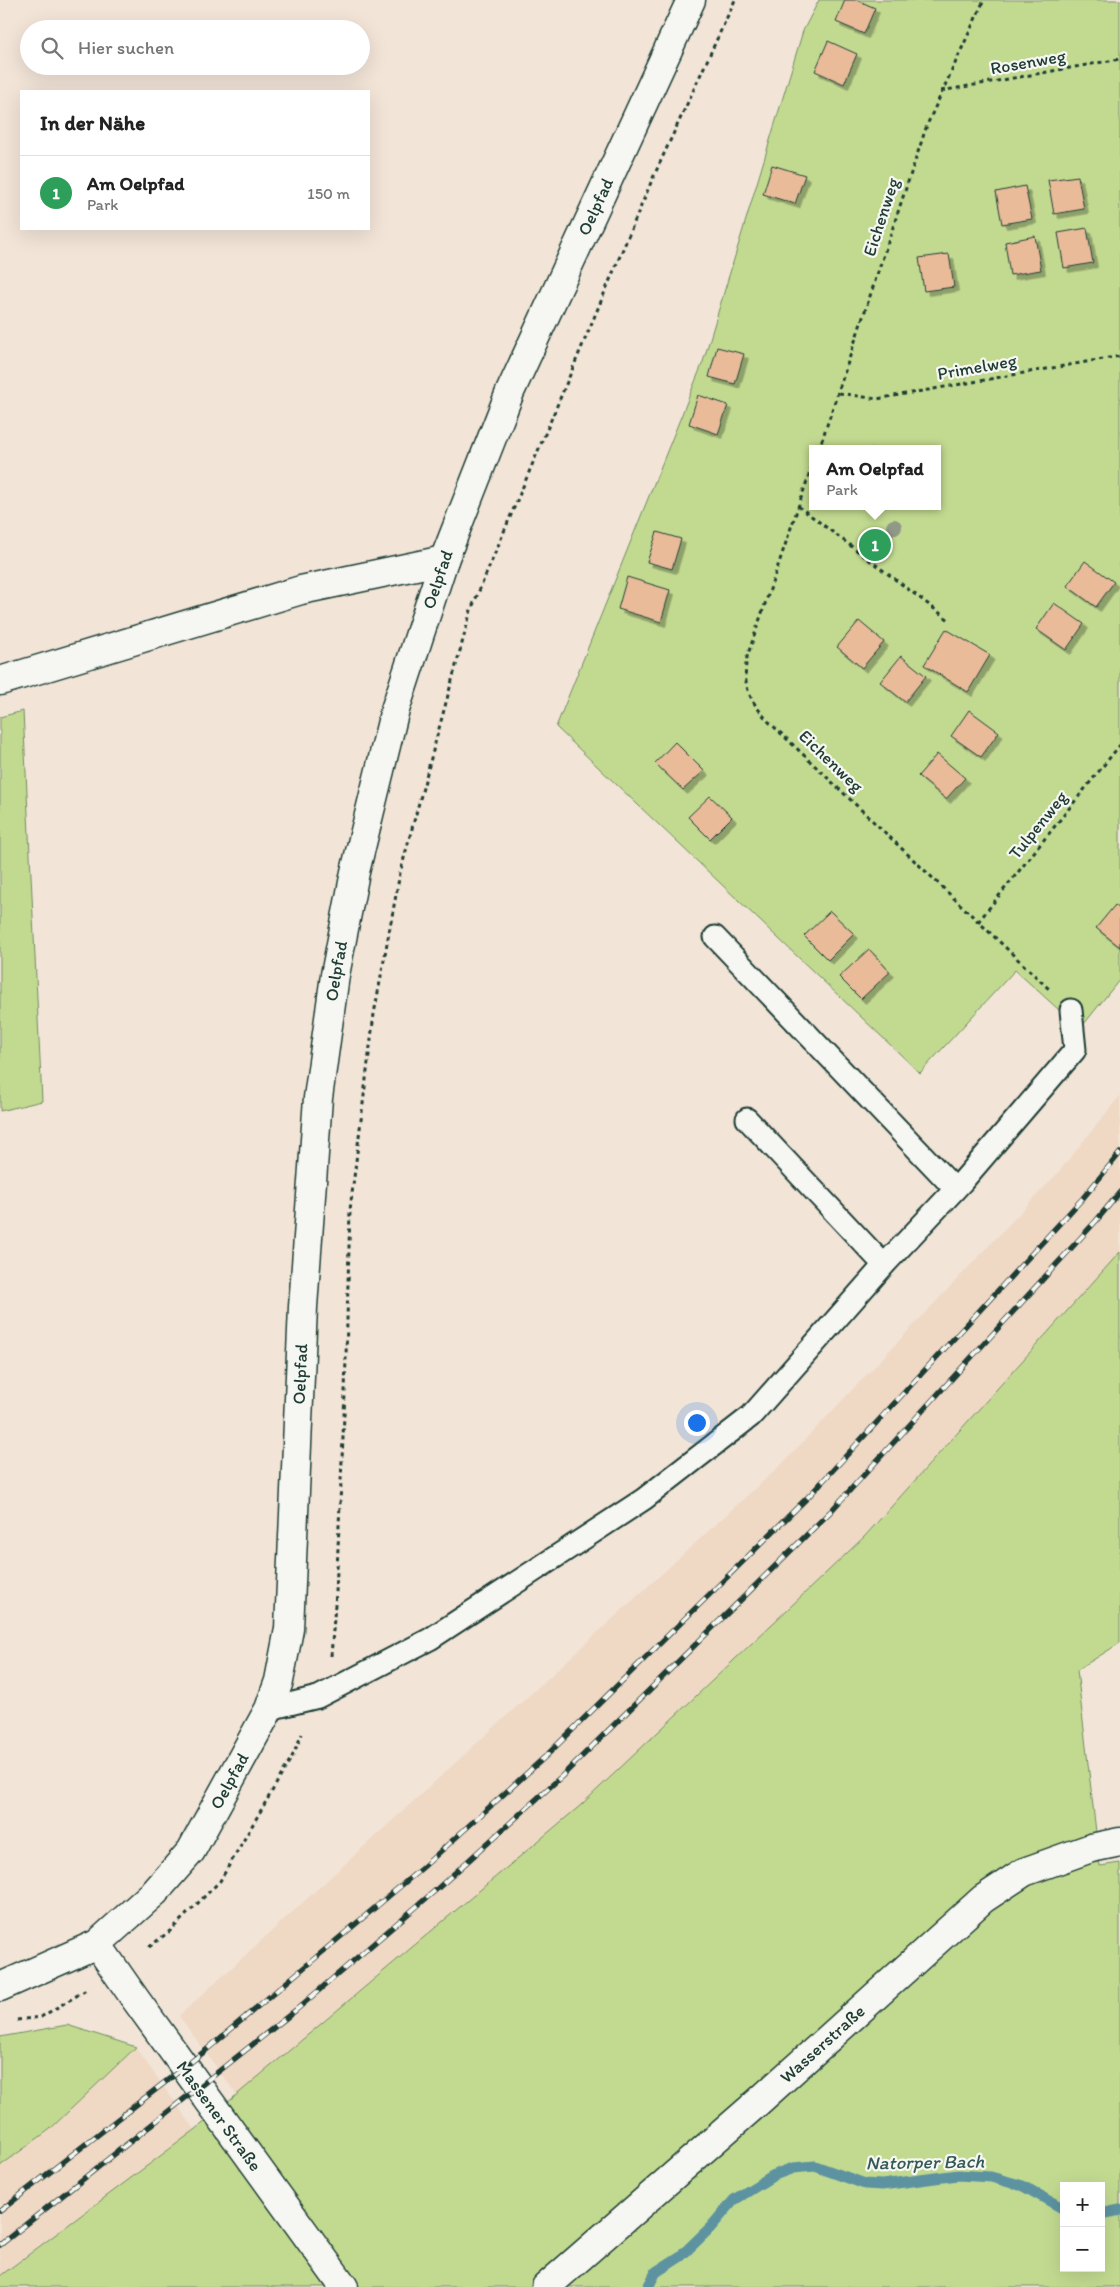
<!DOCTYPE html>
<html lang="de">
<head>
<meta charset="utf-8">
<style>
	body { margin:0; font-family:Itim,sans-serif; background:#f2f2f2; color:#222 }
	.controls { position:absolute; right:15px; bottom:15px; display:grid; overflow:hidden; border-radius:0px; box-shadow:0 5px 20px #0002 }
	.controls button { width:45px; height:45px; display:grid; place-items:center; padding:0; border:0; border-bottom:1px solid #e0e0e0; background:#fff; color:#222; font:25px sans-serif }
	.you { position:absolute; left:696px; top:1422px; width:18px; height:18px; margin:-12px; border:4px solid #fff; border-radius:50%; background:#1a73e8; box-shadow:0 0 0 8px #1a73e833 }
	.badge { display:grid; place-items:center; width:32px; height:32px; border-radius:50%; background:#d1495b; color:#fff; font-size:16px; font-weight:700 }
	.pin { position:absolute; translate:-50% -50%; border:2px solid #fff; box-shadow:0 1px 5px #0006 }
	.popup { position:absolute; left:809px; top:445px; width:132px; height:65px; box-sizing:border-box; display:grid; place-content:center; border-radius:0px; background:#fff; filter:drop-shadow(0 1px 4px #0005); font-size:16px; white-space:nowrap; color:#767676 }
	.popup b { font-size:19px; color:#222 }
	.popup::after { content:''; position:absolute; left:50%; top:100%; margin-left:-10px; border:10px solid transparent; border-top-color:#fff }
	.list { margin:0; padding:0; list-style:none }
	h2 { display:flex; justify-content:space-between; align-items:center; height:65px; margin:0; padding:0 20px; font-size:21px }
	h2 small { font-size:16px; font-weight:400; color:#767676 }
	.list li { display:grid; grid-template-columns:32px 1fr auto; gap:15px; align-items:center; box-sizing:border-box; height:75px; padding:0 20px; border-top:1px solid #e0e0e0 }
	.list b { display:block; font-size:19px; white-space:nowrap }
	.list p { margin:0; font-size:16px; white-space:nowrap; color:#767676 }
	.list em { font-size:16px; font-style:normal; color:#767676 }
	.icon { flex:none; width:28px; height:28px; fill:none; stroke:currentColor; stroke-width:2; stroke-linecap:round; stroke-linejoin:round }
	.map { position:relative; flex:none; width:1120px; height:2287px; overflow:hidden }
	.search { position:absolute; background:#fff; box-shadow:0 5px 20px #0002; left:20px; top:20px; width:350px; height:55px; display:flex; align-items:center; gap:12px; box-sizing:border-box; padding:0 18px; border-radius:28px; color:#767676; font-size:19px }
	.panel { position:absolute; background:#fff; box-shadow:0 5px 20px #0002; left:20px; top:90px; width:350px; height:140px; border-radius:0px }
	.map>svg:first-child { display:block }
</style>
</head>
<body>
<div class="map">
<svg width="1120" height="2287" viewBox="0 0 1120 2287">
	<defs>
		<filter id="shadow"><feDropShadow dx="4.5" dy="4.5" stdDeviation="0" flood-color="#0004"/></filter>
	</defs>
	<rect width="100%" height="100%" fill="#f2e4d7"/>
	<filter id="ink" filterUnits="userSpaceOnUse"><feTurbulence type="fractalNoise" baseFrequency=".02" numOctaves="2"/><feDisplacementMap in="SourceGraphic" scale="10" xChannelSelector="R" yChannelSelector="G"/><feConvolveMatrix kernelMatrix="1 2 1 2 8 2 1 2 1" color-interpolation-filters="sRGB"/></filter>
	<g filter="url(#ink)">
		<g fill="#efd8c4">
			<polygon points="1120,1096 1120,1252 865,1535 581,1805 237,2095 179,2016 784,1462 1058,1173"/>
			<polygon points="135,2047 195,2130 0,2276 0,2166 49,2130"/>
		</g>
		<g fill="#c2da90" stroke="#708c62" fill-rule="evenodd">
			<path d="M 819,0 L 1120,0 L 1120,979 L 1080,1029 L 1015,970 L 920,1073 L 556,727 L 703,362 L 803,31 ZM 812,449 L 938,449 L 938,506 L 812,506 Z"/>
			<polygon points="23,711 42,1101 0,1111 0,717"/>
			<path d="M 1120,1252 L 1120,1643 L 1077,1670 L 1100,1866 L 1120,1863 L 1120,2287 L 0,2287 L 0,2276 L 195,2130 L 581,1805 L 865,1536 ZM 1064,2186 L 1101,2186 L 1101,2268 L 1064,2268 Z"/>
			<polygon points="67,2025 136,2047 49,2130 0,2166 0,2037"/>
		</g>
		<g fill="none" stroke-linecap="round" stroke-linejoin="round">
			<g stroke="#5d93a1" stroke-width="11">
				<polyline points="1101,2214 1120,2210"/>
				<polyline points="648,2287 656,2272 681,2256 710,2228 734,2200 774,2175 793,2168 815,2166 865,2184 882,2185 958,2175 991,2177 1023,2186 1064,2209"/>
			</g>
		</g>
		<g fill="#e9bb99" stroke="#1f3d34" filter="url(#shadow)">
			<polygon points="845,0 857,0 875,8 864,34 836,22"/>
			<polygon points="828,41 857,54 844,84 815,71"/>
			<polygon points="772,165 805,175 795,204 763,194"/>
			<polygon points="1078,176 1084,209 1054,214 1048,180"/>
			<polygon points="1025,186 1032,219 1002,224 996,192"/>
			<polygon points="1087,228 1093,263 1064,268 1058,233"/>
			<polygon points="1035,236 1041,270 1010,275 1005,242"/>
			<polygon points="949,254 954,287 924,291 919,258"/>
			<polygon points="717,347 744,354 735,384 709,377"/>
			<polygon points="698,395 728,405 718,434 689,424"/>
			<polygon points="657,532 681,539 672,569 647,562"/>
			<polygon points="1085,561 1114,582 1096,607 1067,586"/>
			<polygon points="627,577 670,590 661,622 618,609"/>
			<polygon points="1054,603 1084,624 1066,650 1036,629"/>
			<polygon points="859,621 884,642 862,668 837,647"/>
			<polygon points="946,629 990,655 968,692 924,665"/>
			<polygon points="901,656 926,676 905,702 880,682"/>
			<polygon points="969,710 999,732 981,757 951,736"/>
			<polygon points="675,742 704,771 683,790 655,763"/>
			<polygon points="937,754 965,778 946,799 918,776"/>
			<polygon points="710,796 732,817 710,839 688,817"/>
			<polygon points="1115,905 1120,909 1120,947 1096,928"/>
			<polygon points="830,911 854,934 828,960 804,936"/>
			<polygon points="869,949 890,972 861,999 839,977"/>
		</g>
		<g fill="none" stroke-linecap="round" stroke-linejoin="round">
			<g stroke="#1f3d34" stroke-width="25">
				<g id="lane">
					<polyline points="715,937 955,1189"/>
					<polyline points="747,1119 884,1265"/>
					<polyline points="269,1709 318,1697 430,1639 644,1499 751,1416 884,1265 962,1182 1075,1050 1071,1010"/>
				</g>
			</g>
			<g stroke="#1f3d34" stroke-width="31">
				<g id="street">
					<polyline points="0,681 301,590 444,560"/>
					<polyline points="0,1987 97,1944"/>
					<path id="s1" d="M 546,2287 L 757,2103 L 983,1899 L 1024,1872 L 1091,1848 L 1120,1842"/>
				</g>
			</g>
			<g stroke="#1f3d34" stroke-width="31">
				<g id="secondary">
					<path id="s2" d="M 344,2287 L 136,2000 L 97,1944 L 155,1892 L 191,1851 L 269,1709 L 279,1681 L 289,1629 L 303,1307 L 318,1098 L 335,975 L 355,872 L 394,713 L 444,560 L 510,392 L 691,0"/>
				</g>
			</g>
			<g stroke="#1f3d34" stroke-width="3" stroke-dasharray="4 4" stroke-linecap="butt">
				<polyline points="941,91 1120,59"/>
				<polyline points="839,393 877,399 1120,356"/>
				<polyline points="819,449 927,125 984,0"/>
				<path d="M 812,466 L 747,657 C 742,686 749,699 768,721 L 1049,989"/>
				<polyline points="798,506 949,620"/>
				<polyline points="978,922 1120,745"/>
				<polyline points="331,1656 336,1592 345,1393 350,1210 374,1014 400,873 471,610 652,180 735,0"/>
				<polyline points="149,1947 170,1931 220,1881 293,1755 302,1734"/>
				<polyline points="17,2020 41,2017 88,1989"/>
			</g>
			<use href="#lane" stroke="#f6f6f2" stroke-width="21"/>
			<use href="#street" stroke="#f6f6f2" stroke-width="28"/>
			<use href="#secondary" stroke="#f6f6f2" stroke-width="28"/>
			<g stroke="#1f3d34" stroke-width="5.5">
				<g id="rail">
					<polyline points="0,2211 205,2051 422,1868 546,1756 810,1495 1083,1198 1120,1153"/>
					<polyline points="0,2245 296,2010 437,1889 562,1776 831,1511 1096,1221 1120,1192"/>
				</g>
			</g>
			<use href="#rail" stroke="#f6f6f2" stroke-width="4" stroke-dasharray="11" stroke-linecap="butt"/>
		</g>
		<circle fill="#909987" cx="894" cy="527" r="8"/>
	</g>
	<g text-anchor="middle" dominant-baseline="central" stroke-width="4.5" stroke-linejoin="round" paint-order="stroke">
		<g font-size="18" fill="#1f3d34" stroke="#f6f6f2">
			<text transform="translate(1028 62) rotate(-10)">Rosenweg</text>
			<text stroke="none"><textPath href="#s2" startOffset="2270">Oelpfad</textPath></text>
			<text transform="translate(881 217) rotate(-72)">Eichenweg</text>
			<text transform="translate(977 367) rotate(-10)">Primelweg</text>
			<text stroke="none"><textPath href="#s2" startOffset="1865">Oelpfad</textPath></text>
			<text transform="translate(831 761) rotate(44)">Eichenweg</text>
			<text transform="translate(1038 825) rotate(-51)">Tulpenweg</text>
			<text stroke="none"><textPath href="#s2" startOffset="1460">Oelpfad</textPath></text>
			<text stroke="none"><textPath href="#s2" startOffset="1055">Oelpfad</textPath></text>
			<text stroke="none"><textPath href="#s2" startOffset="635">Oelpfad</textPath></text>
			<text stroke="none"><textPath href="#s1" startOffset="368">Wasserstraße</textPath></text>
			<text transform="translate(219 2116) rotate(54)">Massener Straße</text>
		</g>
		<g font-size="19" font-style="italic" fill="#345a58" stroke="#f6f6f2">
			<text transform="translate(925 2162) rotate(-1)">Natorper Bach</text>
		</g>
	</g>
</svg>
<div class="controls">
<button>+</button>
<button>−</button>
</div>
<div class="you"></div>
<div class="pin badge" style="left:875px;top:545px;background:#2e9e5b">1</div>
<div class="popup"><b>Am Oelpfad</b>Park</div>
<div class="search"><svg class="icon" aria-label="search" viewBox="0 0 24 24"><circle cx="10" cy="10" r="6"/><path d="M15 15l6 6"/></svg>Hier suchen</div>
<section class="panel">
<h2>In der Nähe<small></small></h2>
<ul class="list">
<li><span class="badge" style="background:#2e9e5b">1</span><div><b>Am Oelpfad</b><p>Park</p></div><em>150 m</em></li>
</ul>
</section>
</div>
</body>
</html>
